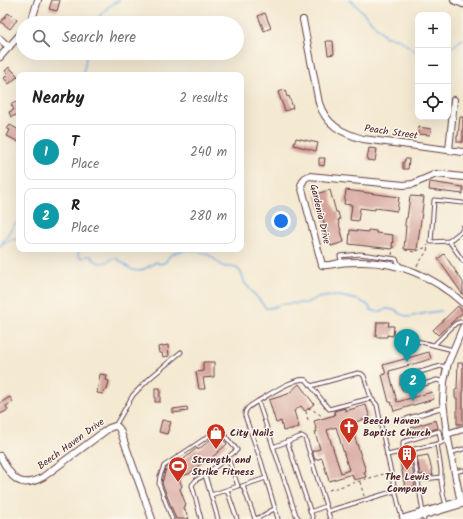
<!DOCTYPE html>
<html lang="en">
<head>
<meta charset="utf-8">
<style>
	body { margin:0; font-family:Kalam,sans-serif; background:#f2f2f2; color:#202124 }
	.controls { position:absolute; right:12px; top:12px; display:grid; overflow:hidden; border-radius:8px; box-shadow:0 4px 16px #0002 }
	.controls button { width:36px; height:36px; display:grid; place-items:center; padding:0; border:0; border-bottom:1px solid #e0e0e0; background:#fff; color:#202124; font:20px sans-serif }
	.you { position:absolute; left:281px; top:221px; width:14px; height:14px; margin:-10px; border:3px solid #fff; border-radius:50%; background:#1a73e8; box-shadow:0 0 0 6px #1a73e833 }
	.badge { display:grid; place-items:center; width:26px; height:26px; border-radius:50%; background:#c8321e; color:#fff; font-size:13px; font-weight:700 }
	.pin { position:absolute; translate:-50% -33px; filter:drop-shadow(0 1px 2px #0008) }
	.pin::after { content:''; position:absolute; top:21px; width:14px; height:12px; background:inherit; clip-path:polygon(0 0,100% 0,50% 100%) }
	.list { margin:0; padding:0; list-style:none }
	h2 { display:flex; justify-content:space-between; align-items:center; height:52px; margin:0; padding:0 16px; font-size:17px }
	h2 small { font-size:13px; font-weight:400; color:#757577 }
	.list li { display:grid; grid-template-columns:26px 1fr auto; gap:12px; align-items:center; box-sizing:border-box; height:56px; margin:0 8px 8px; padding:0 8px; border:1px solid #e0e0e0; border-radius:8px }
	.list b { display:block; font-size:15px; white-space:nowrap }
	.list p { margin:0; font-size:13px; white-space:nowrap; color:#757577 }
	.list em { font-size:13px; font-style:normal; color:#757577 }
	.icon { flex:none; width:22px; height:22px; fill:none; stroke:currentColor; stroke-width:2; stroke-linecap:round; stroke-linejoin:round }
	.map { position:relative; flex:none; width:463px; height:519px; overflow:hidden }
	.search { position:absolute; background:#fff; box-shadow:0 4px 16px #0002; left:16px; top:16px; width:228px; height:44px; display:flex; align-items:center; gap:10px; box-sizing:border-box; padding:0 14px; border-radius:22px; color:#757577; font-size:15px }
	.panel { position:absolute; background:#fff; box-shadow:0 4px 16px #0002; left:16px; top:72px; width:228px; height:180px; border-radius:8px }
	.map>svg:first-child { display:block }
</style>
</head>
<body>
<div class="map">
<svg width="463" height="519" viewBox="0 0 463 519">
	<rect width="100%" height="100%" fill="#fbf7ec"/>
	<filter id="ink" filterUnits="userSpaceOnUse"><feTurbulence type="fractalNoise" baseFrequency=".025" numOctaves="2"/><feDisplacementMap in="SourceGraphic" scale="8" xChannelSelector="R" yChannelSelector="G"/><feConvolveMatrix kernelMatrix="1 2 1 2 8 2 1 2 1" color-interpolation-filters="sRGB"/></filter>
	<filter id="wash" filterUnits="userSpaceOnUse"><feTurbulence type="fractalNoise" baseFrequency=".012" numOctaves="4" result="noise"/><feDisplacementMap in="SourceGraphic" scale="16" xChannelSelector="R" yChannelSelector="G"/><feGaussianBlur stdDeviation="0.9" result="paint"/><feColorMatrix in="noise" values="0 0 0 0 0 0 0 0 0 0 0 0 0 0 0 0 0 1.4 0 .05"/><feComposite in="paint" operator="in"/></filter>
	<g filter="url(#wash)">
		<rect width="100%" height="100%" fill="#f4e9d1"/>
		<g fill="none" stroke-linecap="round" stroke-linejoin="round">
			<g stroke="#77ade5" stroke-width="1.5">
				<polyline points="349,0 353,2 386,37 397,38 418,53"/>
				<path d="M 95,23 C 103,11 107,7 119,0"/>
				<polyline points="448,50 463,39"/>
				<polyline points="83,75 87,53"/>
				<polyline points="4,243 13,239 19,240"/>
				<polyline points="0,247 14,225 19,221"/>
				<path d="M 43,249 C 50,251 57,254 63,249"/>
				<path d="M 79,249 L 78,256 L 83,258 L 86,256 L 91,256 C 98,265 104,265 113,258 C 118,258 120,261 124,264 C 137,276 143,270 156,262 L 160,264 L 166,262 C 171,247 196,249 207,254 C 214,257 219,265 225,267 C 226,267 231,267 232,267 C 240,268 243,275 244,282 L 266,308 L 271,308 L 281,304 L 306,303 L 317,298 L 330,296 L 340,296 L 358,300 L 368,305 L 371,310 L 378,312 L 386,309 L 396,310 L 400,314 L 409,317 L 426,313 L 441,311"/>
			</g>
		</g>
		<g id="blocks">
			<g fill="#d6a49b" fill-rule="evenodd">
				<polygon points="52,0 60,0 57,11 49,9"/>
				<polygon points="8,13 17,20 10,29 1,22"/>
				<polygon points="265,13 271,28 264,31 258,16"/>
				<polygon points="326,41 333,41 334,54 328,55"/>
				<polygon points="9,67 18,76 9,84 4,78 8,74 5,71"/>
				<polygon points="285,90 287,97 289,96 293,108 285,111 278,92"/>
				<polygon points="19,101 19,114 11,117 9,112 14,110 11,104"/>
				<polygon points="460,117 463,117 463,142 457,142 457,136 458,136"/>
				<polygon points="10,125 19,130 19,142 7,136 10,130 7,129"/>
				<polygon points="419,127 431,129 430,135 418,134"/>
				<polygon points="296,138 318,143 316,151 294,145"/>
				<polygon points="369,148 377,149 375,161 367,160"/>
				<polygon points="319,158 325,158 324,166 319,165"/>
				<polygon points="405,159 409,159 408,169 403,169 403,162 404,162"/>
				<polygon points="430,182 463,187 463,194 429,190"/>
				<polygon points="330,190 336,212 338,212 340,220 338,220 344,242 331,246 316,194"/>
				<polygon points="346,190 399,197 397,211 375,208 375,210 360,208 358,221 350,220 352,205 344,204"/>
				<polygon points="410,196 424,197 417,250 404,249 406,226 405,226 405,223 406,218 407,218"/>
				<polygon points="350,230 368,232 368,230 376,231 376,233 393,235 392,249 349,244"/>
				<polygon points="444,254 463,282 463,295 438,259"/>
				<polygon points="458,306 463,312 438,335 433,330"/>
				<polygon points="377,322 389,322 388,326 394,326 393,336 387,335 387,337 376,337"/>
				<polygon points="168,345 169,356 163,357 162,353 159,353 158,347"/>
				<polygon points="429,352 431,359 389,371 397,402 432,392 434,399 394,411 391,402 389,402 382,375 386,374 383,365"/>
				<polygon points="203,362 214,362 214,377 203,378 205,389 199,389 196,372 203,371"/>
				<polygon points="458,363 463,363 463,424 457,424 457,398 455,398 455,389 457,389"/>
				<polygon points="100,374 107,375 106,380 109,381 107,390 104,390 103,394 97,393"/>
				<polygon points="299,384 314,404 305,411 301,406 294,411 299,427 283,431 281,421 276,423 269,400 288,394"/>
				<rect x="155" y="388" width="5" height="14"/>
				<polygon points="10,397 13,402 6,406 8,410 0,414 0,403"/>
				<path d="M 366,405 L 370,418 L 351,423 L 353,432 L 366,471 L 364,472 L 366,477 L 354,480 L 352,474 L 329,481 L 322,458 L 315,460 L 312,451 L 320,449 L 315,432 L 317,432 L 314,421 L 335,415 L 334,411 L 345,408 L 345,411 ZM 336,427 L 349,470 L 341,473 L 327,430 Z"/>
				<polygon points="187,407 188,411 173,413 173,409"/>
				<polygon points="162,420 171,422 167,434 159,432"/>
				<polygon points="436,420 438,428 410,437 407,429"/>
				<polygon points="218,433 227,444 208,461 205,460 189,474 185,475 180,478 180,482 182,486 180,489 186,505 184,508 189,519 176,519 162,483 166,468 176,461 178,464 197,448 198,450"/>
				<polygon points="428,455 433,475 424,476 424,474 420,475 417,457"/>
				<polygon points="411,458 415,486 405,488 400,460"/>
			</g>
		</g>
	</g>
	<g filter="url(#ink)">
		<use href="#blocks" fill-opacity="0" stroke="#643d44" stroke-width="1"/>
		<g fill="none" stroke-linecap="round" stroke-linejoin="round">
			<g stroke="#643d44" stroke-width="5">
				<g id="lane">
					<polyline points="463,203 434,200 431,242 449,241 463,230 463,227"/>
					<polyline points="449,241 463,261"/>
					<polyline points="342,263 340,256 360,254 375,256 396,259 400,266"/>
					<polyline points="397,336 453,350"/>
					<polyline points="434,345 455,324 459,322 463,322"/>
					<polyline points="444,382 437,380 405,390 402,385 402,377 441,366 447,367"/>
					<polyline points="311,386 358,373 362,374 364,376 371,398 377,405 387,455 402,519"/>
					<path d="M 258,401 C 267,396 296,376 306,380 C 309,382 325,405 329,409 L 371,398"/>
					<polyline points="400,421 437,409 443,408"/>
					<polyline points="115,426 133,395 150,378 181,352"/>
					<polyline points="287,441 313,519"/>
					<polyline points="437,444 441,470 441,480 443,494 446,505"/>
					<polyline points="273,447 302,436 305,438 330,519"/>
					<polyline points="413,450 424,519"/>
					<polyline points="403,451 403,442 439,431 441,443"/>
					<polyline points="450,453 463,449"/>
					<polyline points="387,455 437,444 448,440"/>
					<polyline points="455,472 463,470"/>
					<polyline points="205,475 218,519"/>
					<polyline points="417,480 441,477"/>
					<polyline points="242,486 266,478"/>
					<polyline points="243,486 255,519"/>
					<polyline points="227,490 237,519"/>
					<polyline points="211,495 238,486 228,458"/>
					<polyline points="328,511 395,491"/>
					<polyline points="310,512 326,506"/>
					<polyline points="172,519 159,484 160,476 164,466 219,429 237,450 205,475 196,480 192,485 201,519"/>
					<path d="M 255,519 C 263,517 268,511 275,509"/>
					<path d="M 278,519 L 261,461 L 245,416 C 244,408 252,405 258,401 L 296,515 L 299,519"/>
				</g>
			</g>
			<g stroke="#643d44" stroke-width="8">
				<g id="street">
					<polyline points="454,0 463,4"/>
					<path d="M 303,20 L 319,103 C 326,125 342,133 363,139 L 463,152"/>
					<polyline points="29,23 33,16 38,0"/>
					<polyline points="0,39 9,47"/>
					<polyline points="0,57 23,31"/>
					<polyline points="449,150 454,100"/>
					<path d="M 463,177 L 436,174 L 413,184 L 404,185 L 309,176 L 305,178 L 301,185 L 322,265 C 328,266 334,264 340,263 C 347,262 355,262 362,262 C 401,262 434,277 463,303"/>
					<polyline points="447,434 463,429"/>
					<path d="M 0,456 C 11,476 18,491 43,477 L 109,428 L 115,426 L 118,427 L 120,430 L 152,519"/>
					<polyline points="461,503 447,434 443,401 444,382 448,363 463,327"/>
				</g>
			</g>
			<g stroke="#643d44" stroke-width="11">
				<polyline id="primary" points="406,519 463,502"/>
			</g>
			<g stroke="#643d44" stroke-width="1" stroke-dasharray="3 3" stroke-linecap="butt">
				<polyline points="405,250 414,252 427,247 428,245"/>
				<polyline points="392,255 394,241"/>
				<polyline points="417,266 427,251 428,246"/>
				<polyline points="308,420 306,412 310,408 322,416"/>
				<polyline points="360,482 364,496"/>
				<polyline points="329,490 387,473"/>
			</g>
			<use href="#lane" stroke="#fff" stroke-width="3"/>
			<use href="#street" stroke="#fff" stroke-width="6"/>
			<use href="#primary" stroke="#fff" stroke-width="9"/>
		</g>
	</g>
	<defs>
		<g id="church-pin" transform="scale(1)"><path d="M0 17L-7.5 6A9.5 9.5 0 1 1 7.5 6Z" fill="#c8321e" stroke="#fbf7ec"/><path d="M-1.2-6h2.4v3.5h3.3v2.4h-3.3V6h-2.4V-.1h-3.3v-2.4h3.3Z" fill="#fff"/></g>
		<g id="shop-pin" transform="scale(1)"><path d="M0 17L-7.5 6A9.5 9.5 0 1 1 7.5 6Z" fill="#c8321e" stroke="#fbf7ec"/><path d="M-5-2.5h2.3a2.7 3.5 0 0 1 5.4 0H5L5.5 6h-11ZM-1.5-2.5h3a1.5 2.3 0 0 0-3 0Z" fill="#fff"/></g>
		<g id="building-pin" transform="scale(1)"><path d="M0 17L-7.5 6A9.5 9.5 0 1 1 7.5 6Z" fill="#c8321e" stroke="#fbf7ec"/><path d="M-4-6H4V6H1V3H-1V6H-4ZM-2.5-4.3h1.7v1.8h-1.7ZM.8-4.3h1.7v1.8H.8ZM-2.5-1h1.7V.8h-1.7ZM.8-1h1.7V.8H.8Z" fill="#fff"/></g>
		<g id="stadium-pin" transform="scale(1)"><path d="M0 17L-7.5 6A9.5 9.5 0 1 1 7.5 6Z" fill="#c8321e" stroke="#fbf7ec"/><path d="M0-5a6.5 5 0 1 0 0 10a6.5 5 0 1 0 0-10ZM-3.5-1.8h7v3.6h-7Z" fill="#fff"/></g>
	</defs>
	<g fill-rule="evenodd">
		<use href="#church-pin" x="349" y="427"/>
		<use href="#shop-pin" x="216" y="433"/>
		<use href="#building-pin" x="407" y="454"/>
		<use href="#stadium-pin" x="178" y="466"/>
	</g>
	<g text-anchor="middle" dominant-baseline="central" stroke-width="3" stroke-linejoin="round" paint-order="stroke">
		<g font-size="10" fill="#4a1f2b" stroke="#fbf7ec">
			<text transform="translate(391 132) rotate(8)">Peach Street</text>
			<text transform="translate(320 214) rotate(77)">Gardenia Drive</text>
			<text transform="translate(71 444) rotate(-36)">Beech Haven Drive</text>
		</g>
		<g font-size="10" font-weight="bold" fill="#4a1f2b" stroke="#fbf7ec" text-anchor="start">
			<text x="363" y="421">Beech Haven<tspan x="363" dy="12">Baptist Church</tspan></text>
			<text x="230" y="433">City Nails</text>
			<text x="192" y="460">Strength and<tspan x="192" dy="12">Strike Fitness</tspan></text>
			<text x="407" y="477" text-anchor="middle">The Lewis<tspan x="407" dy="12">Company</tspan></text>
		</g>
	</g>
</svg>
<div class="controls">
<button>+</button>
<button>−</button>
<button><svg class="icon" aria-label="locate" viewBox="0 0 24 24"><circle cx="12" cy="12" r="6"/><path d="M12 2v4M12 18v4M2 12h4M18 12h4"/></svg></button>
</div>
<div class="you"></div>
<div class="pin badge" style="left:407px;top:362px;background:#0f9aa8">1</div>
<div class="pin badge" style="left:413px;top:401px;background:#0f9aa8">2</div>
<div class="search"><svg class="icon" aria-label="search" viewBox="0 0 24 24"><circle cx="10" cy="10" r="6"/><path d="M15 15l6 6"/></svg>Search here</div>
<section class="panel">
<h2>Nearby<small>2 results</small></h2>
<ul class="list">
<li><span class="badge" style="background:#0f9aa8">1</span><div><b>T</b><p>Place</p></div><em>240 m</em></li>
<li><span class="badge" style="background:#0f9aa8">2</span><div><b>R</b><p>Place</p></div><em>280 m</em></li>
</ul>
</section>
</div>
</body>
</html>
